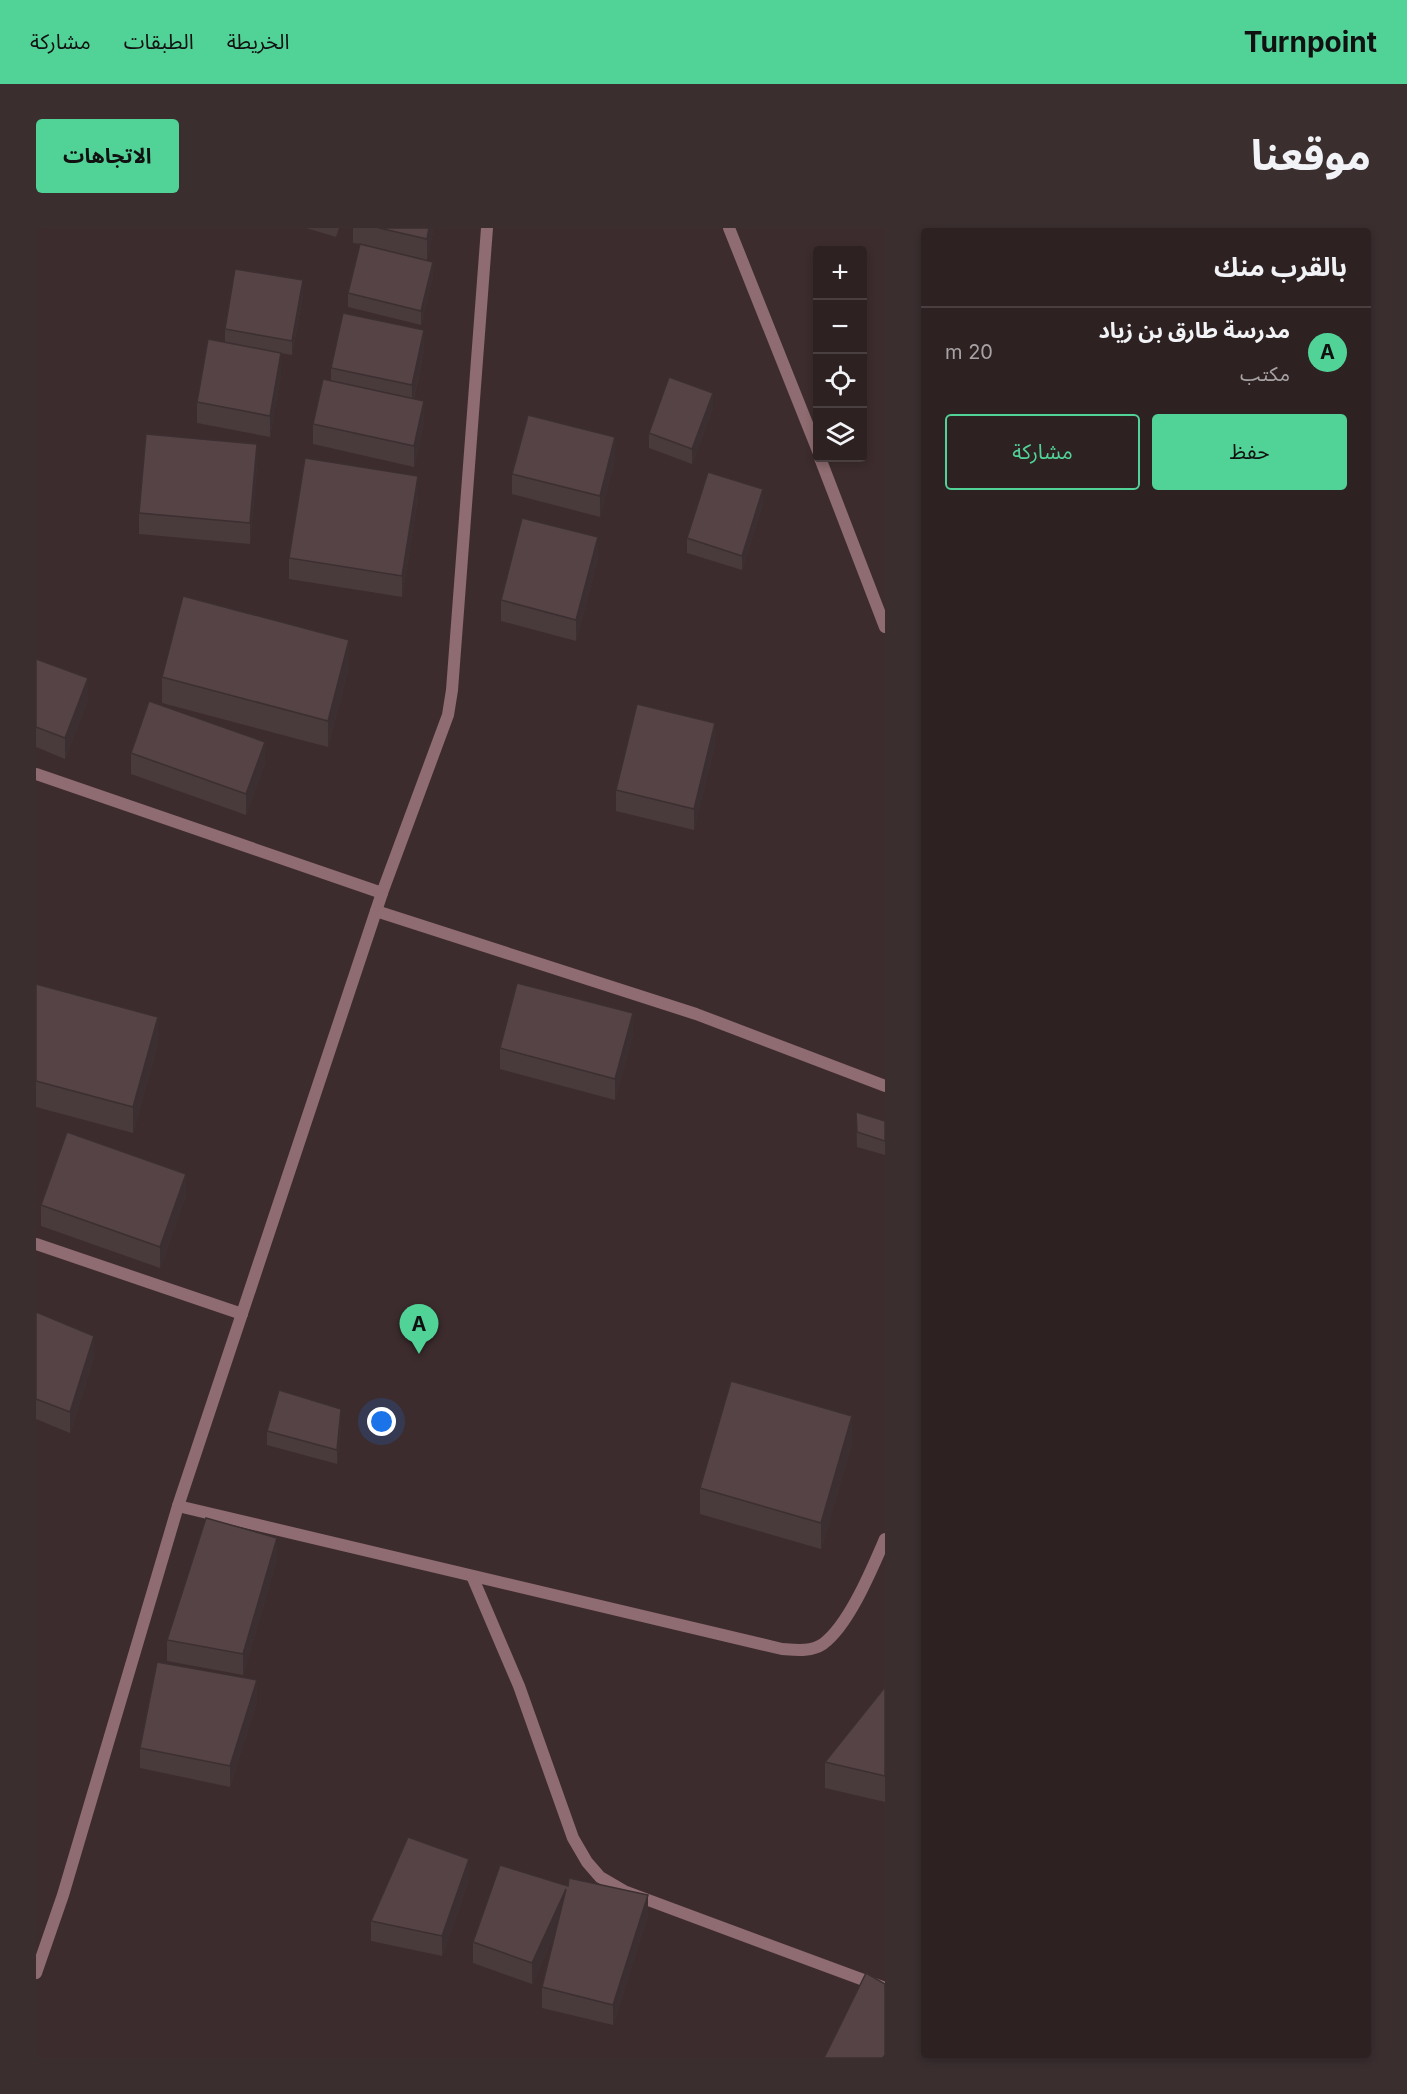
<!DOCTYPE html>
<html lang="ar">
<head>
<meta charset="utf-8">
<style>
	body { margin:0; font-family:Inter,"Noto Sans Arabic",sans-serif; background:#3a2e2f; color:#f1f3f6; direction:rtl }
	.controls { position:absolute; right:18px; top:18px; display:grid; overflow:hidden; border-radius:6px; box-shadow:0 3px 9px #0003 }
	.controls button { width:54px; height:54px; display:grid; place-items:center; padding:0; border:0; border-bottom:2px solid #493e40; background:#2e2122; color:#f1f3f6; font:30px sans-serif }
	.you { position:absolute; left:346px; top:1194px; width:21px; height:21px; margin:-15px; border:4px solid #fff; border-radius:50%; background:#1a73e8; box-shadow:0 0 0 9px #1a73e833 }
	.badge { display:grid; place-items:center; width:39px; height:39px; border-radius:50%; background:#51d397; color:#111; font-size:20px; font-weight:700 }
	.pin { position:absolute; translate:-50% -50px; filter:drop-shadow(0 2px 3px #0008) }
	.pin::after { content:''; position:absolute; top:32px; width:21px; height:18px; background:inherit; clip-path:polygon(0 0,100% 0,50% 100%) }
	.list { margin:0; padding:0; list-style:none }
	h2 { display:flex; justify-content:space-between; align-items:center; height:78px; margin:0; padding:0 24px; font-size:26px }
	h2 small { font-size:20px; font-weight:400; color:#a7a3a5 }
	.list li { display:grid; grid-template-columns:39px 1fr auto; gap:18px; align-items:center; box-sizing:border-box; height:90px; padding:0 24px; border-top:2px solid #493e40 }
	.list b { display:block; font-size:22px; white-space:nowrap }
	.list p { margin:0; font-size:20px; white-space:nowrap; color:#a7a3a5 }
	.list em { font-size:20px; font-style:normal; color:#a7a3a5 }
	.actions { display:flex; gap:12px; padding:18px 24px }
	.actions a { flex:1; padding:14px 0; border:2px solid #51d397; border-radius:6px; text-align:center; font-size:21px; color:#51d397 }
	.actions .main { background:#51d397; color:#111 }
	.icon { flex:none; width:33px; height:33px; fill:none; stroke:currentColor; stroke-width:2; stroke-linecap:round; stroke-linejoin:round }
	.map { position:relative; flex:none; width:849px; height:1830px; overflow:hidden; direction:ltr; border-radius:6px }
	header { display:flex; align-items:center; gap:36px; box-sizing:border-box; height:84px; padding:0 30px; background:#51d397; color:#111 }
	header strong { font-size:28px }
	nav { display:flex; gap:33px; margin-inline-start:auto; font-size:21px }
	.intro { display:flex; align-items:center; justify-content:space-between; box-sizing:border-box; height:144px; padding:0 36px }
	h1 { margin:0; font-size:42px }
	.button { padding:15px 27px; border-radius:6px; background:#51d397; color:#111; font-size:21px; font-weight:700 }
	main { display:flex; gap:36px; padding:0 36px }
	aside { flex:1; background:#2e2122; border-radius:6px; box-shadow:0 3px 9px #0003 }
	.map>svg:first-child { display:block }
</style>
</head>
<body>
<header>
<strong>Turnpoint</strong>
<nav><a>الخريطة</a><a>الطبقات</a><a>مشاركة</a></nav>
</header>
<div class="intro"><h1>موقعنا</h1><a class="button">الاتجاهات</a></div>
<main>
<aside>
<h2>بالقرب منك<small></small></h2>
<ul class="list">
<li><span class="badge">A</span><div><b>مدرسة طارق بن زياد</b><p>مكتب</p></div><em>20 m</em></li>
</ul>
<div class="actions"><a class="main">حفظ</a><a>مشاركة</a></div>
</aside>
<div class="map">
<svg width="849" height="1830" viewBox="0 0 849 1830">
	<rect width="100%" height="100%" fill="#3d2c2e"/>
	<g fill="none" stroke-linecap="round" stroke-linejoin="round">
		<g stroke="#8f6c71" stroke-width="12">
			<polyline points="693,0 782,223"/>
			<polyline points="784,230 849,399"/>
			<polyline points="0,546 346,665"/>
			<polyline points="340,683 660,786 849,858"/>
			<polyline points="0,1016 206,1086"/>
			<path d="M 142,1278 L 746,1421 C 760,1422 775,1424 787,1416 C 813,1397 836,1341 849,1311"/>
			<polyline points="436,1348 483,1458 537,1610 551,1634 564,1649 588,1663 849,1760"/>
			<polyline points="0,1745 27,1667 142,1278 346,665 412,487 416,462 451,0"/>
		</g>
	</g>
	<g fill="#493a3c">
		<polygon points="270,0 303,0 300,9"/>
		<polygon points="317,0 398,0 391,32 353,23 397,48 385,97 312,79 312,65 324,16 317,15"/>
		<polygon points="267,67 256,127 245,125 245,146 234,209 161,195 161,174 189,114 189,101"/>
		<polygon points="388,123 378,170 388,194 378,239 277,216 277,196 295,152 295,140"/>
		<polygon points="677,179 656,236 613,220 613,205"/>
		<polygon points="579,230 564,289 476,266 476,246"/>
		<polygon points="221,237 214,316 103,306 103,285"/>
		<polygon points="382,269 366,369 253,351 253,330"/>
		<polygon points="727,275 706,342 651,325 651,310"/>
		<polygon points="562,330 540,413 465,393 465,372"/>
		<polygon points="0,431 52,471 29,531 0,519"/>
		<polygon points="313,438 292,519 126,475 126,449"/>
		<polygon points="679,516 658,602 580,583 580,562"/>
		<polygon points="95,525 229,535 210,587 95,546"/>
		<polygon points="0,756 122,815 97,905 0,879"/>
		<polygon points="597,806 579,872 464,841 464,820"/>
		<polygon points="820,884 849,893 849,927 821,919"/>
		<polygon points="150,967 124,1040 5,998 5,977"/>
		<polygon points="0,1084 58,1129 34,1205 0,1191"/>
		<polygon points="305,1196 301,1236 231,1217 231,1203"/>
		<polygon points="816,1214 785,1321 664,1286 664,1260"/>
		<polygon points="241,1331 207,1447 131,1433 131,1412"/>
		<polygon points="849,1459 849,1574 789,1560 789,1534"/>
		<polygon points="221,1473 194,1559 104,1540 104,1520"/>
		<polygon points="433,1652 406,1728 335,1713 335,1693"/>
		<polygon points="612,1687 577,1797 506,1780 506,1759 519,1706 496,1756 437,1735 437,1714"/>
	</g>
	<g fill="#3c2f31">
		<polygon points="393,0 398,0 391,32 391,11"/>
		<polygon points="397,34 397,48 385,97 385,83"/>
		<polygon points="267,52 267,67 256,127 256,113"/>
		<polygon points="388,102 388,123 376,177 376,157"/>
		<polygon points="245,125 245,146 234,209 234,188"/>
		<polygon points="677,165 677,179 656,236 656,221"/>
		<polygon points="388,173 388,194 378,239 378,218"/>
		<polygon points="579,209 579,230 564,289 564,268"/>
		<polygon points="221,216 221,237 214,316 214,295"/>
		<polygon points="382,248 382,269 366,369 366,348"/>
		<polygon points="727,261 727,275 706,342 706,328"/>
		<polygon points="562,309 562,330 540,413 540,392"/>
		<polygon points="313,412 313,438 292,519 292,493"/>
		<polygon points="52,450 52,471 29,531 29,510"/>
		<polygon points="679,495 679,516 658,602 658,581"/>
		<polygon points="229,514 229,535 210,587 210,566"/>
		<polygon points="597,785 597,806 579,872 579,851"/>
		<polygon points="122,789 122,815 97,905 97,879"/>
		<polygon points="150,946 150,967 124,1040 124,1019"/>
		<polygon points="58,1108 58,1129 34,1205 34,1184"/>
		<polygon points="305,1181 305,1196 301,1236 301,1222"/>
		<polygon points="816,1188 816,1214 785,1321 785,1295"/>
		<polygon points="241,1310 241,1331 207,1447 207,1426"/>
		<polygon points="221,1452 221,1473 194,1559 194,1538"/>
		<polygon points="433,1631 433,1652 406,1728 406,1708"/>
		<polygon points="530,1661 530,1682 496,1756 496,1735"/>
		<polygon points="612,1667 612,1687 577,1797 577,1777"/>
	</g>
	<g fill="#554346" stroke="#3c2f31" stroke-width="1.5">
		<polygon points="343,0 393,0 391,11"/>
		<polygon points="324,16 397,34 385,83 312,65"/>
		<polygon points="199,41 267,52 256,113 189,101"/>
		<polygon points="307,85 388,102 376,157 295,140"/>
		<polygon points="172,111 245,125 234,188 161,174"/>
		<polygon points="633,149 677,165 656,221 613,205"/>
		<polygon points="287,151 388,173 378,218 277,196"/>
		<polygon points="492,187 579,209 564,268 476,246"/>
		<polygon points="110,206 221,216 214,295 103,285"/>
		<polygon points="269,230 382,248 366,348 253,330"/>
		<polygon points="672,244 727,261 706,328 651,310"/>
		<polygon points="486,290 562,309 540,392 465,372"/>
		<polygon points="147,368 313,412 292,493 126,449"/>
		<polygon points="0,431 52,450 29,510 0,499"/>
		<polygon points="113,473 229,514 210,566 95,525"/>
		<polygon points="601,476 679,495 658,581 580,562"/>
		<polygon points="481,755 597,785 579,851 464,820"/>
		<polygon points="0,756 122,789 97,879 0,853"/>
		<polygon points="820,884 849,893 849,913 821,904"/>
		<polygon points="31,904 150,946 124,1019 5,977"/>
		<polygon points="0,1084 58,1108 34,1184 0,1171"/>
		<polygon points="695,1153 816,1188 785,1295 664,1260"/>
		<polygon points="243,1162 305,1181 301,1222 231,1203"/>
		<polygon points="170,1290 241,1310 207,1426 131,1412"/>
		<polygon points="121,1434 221,1452 194,1538 104,1520"/>
		<polygon points="849,1459 849,1548 789,1534"/>
		<polygon points="372,1609 433,1631 406,1708 335,1693"/>
		<polygon points="464,1637 532,1658 533,1650 612,1667 577,1777 506,1759 530,1661 496,1735 437,1714"/>
		<polygon points="830,1745 849,1756 849,1830 788,1830"/>
	</g>
</svg>
<div class="controls">
<button>+</button>
<button>−</button>
<button><svg class="icon" aria-label="locate" viewBox="0 0 24 24"><circle cx="12" cy="12" r="6"/><path d="M12 2v4M12 18v4M2 12h4M18 12h4"/></svg></button>
<button><svg class="icon" aria-label="layers" viewBox="0 0 24 24"><path d="M12 4l9 5-9 5-9-5zM3 14l9 5 9-5"/></svg></button>
</div>
<div class="you"></div>
<div class="pin badge" style="left:383px;top:1126px">A</div>
</div>
</main>
</body>
</html>
